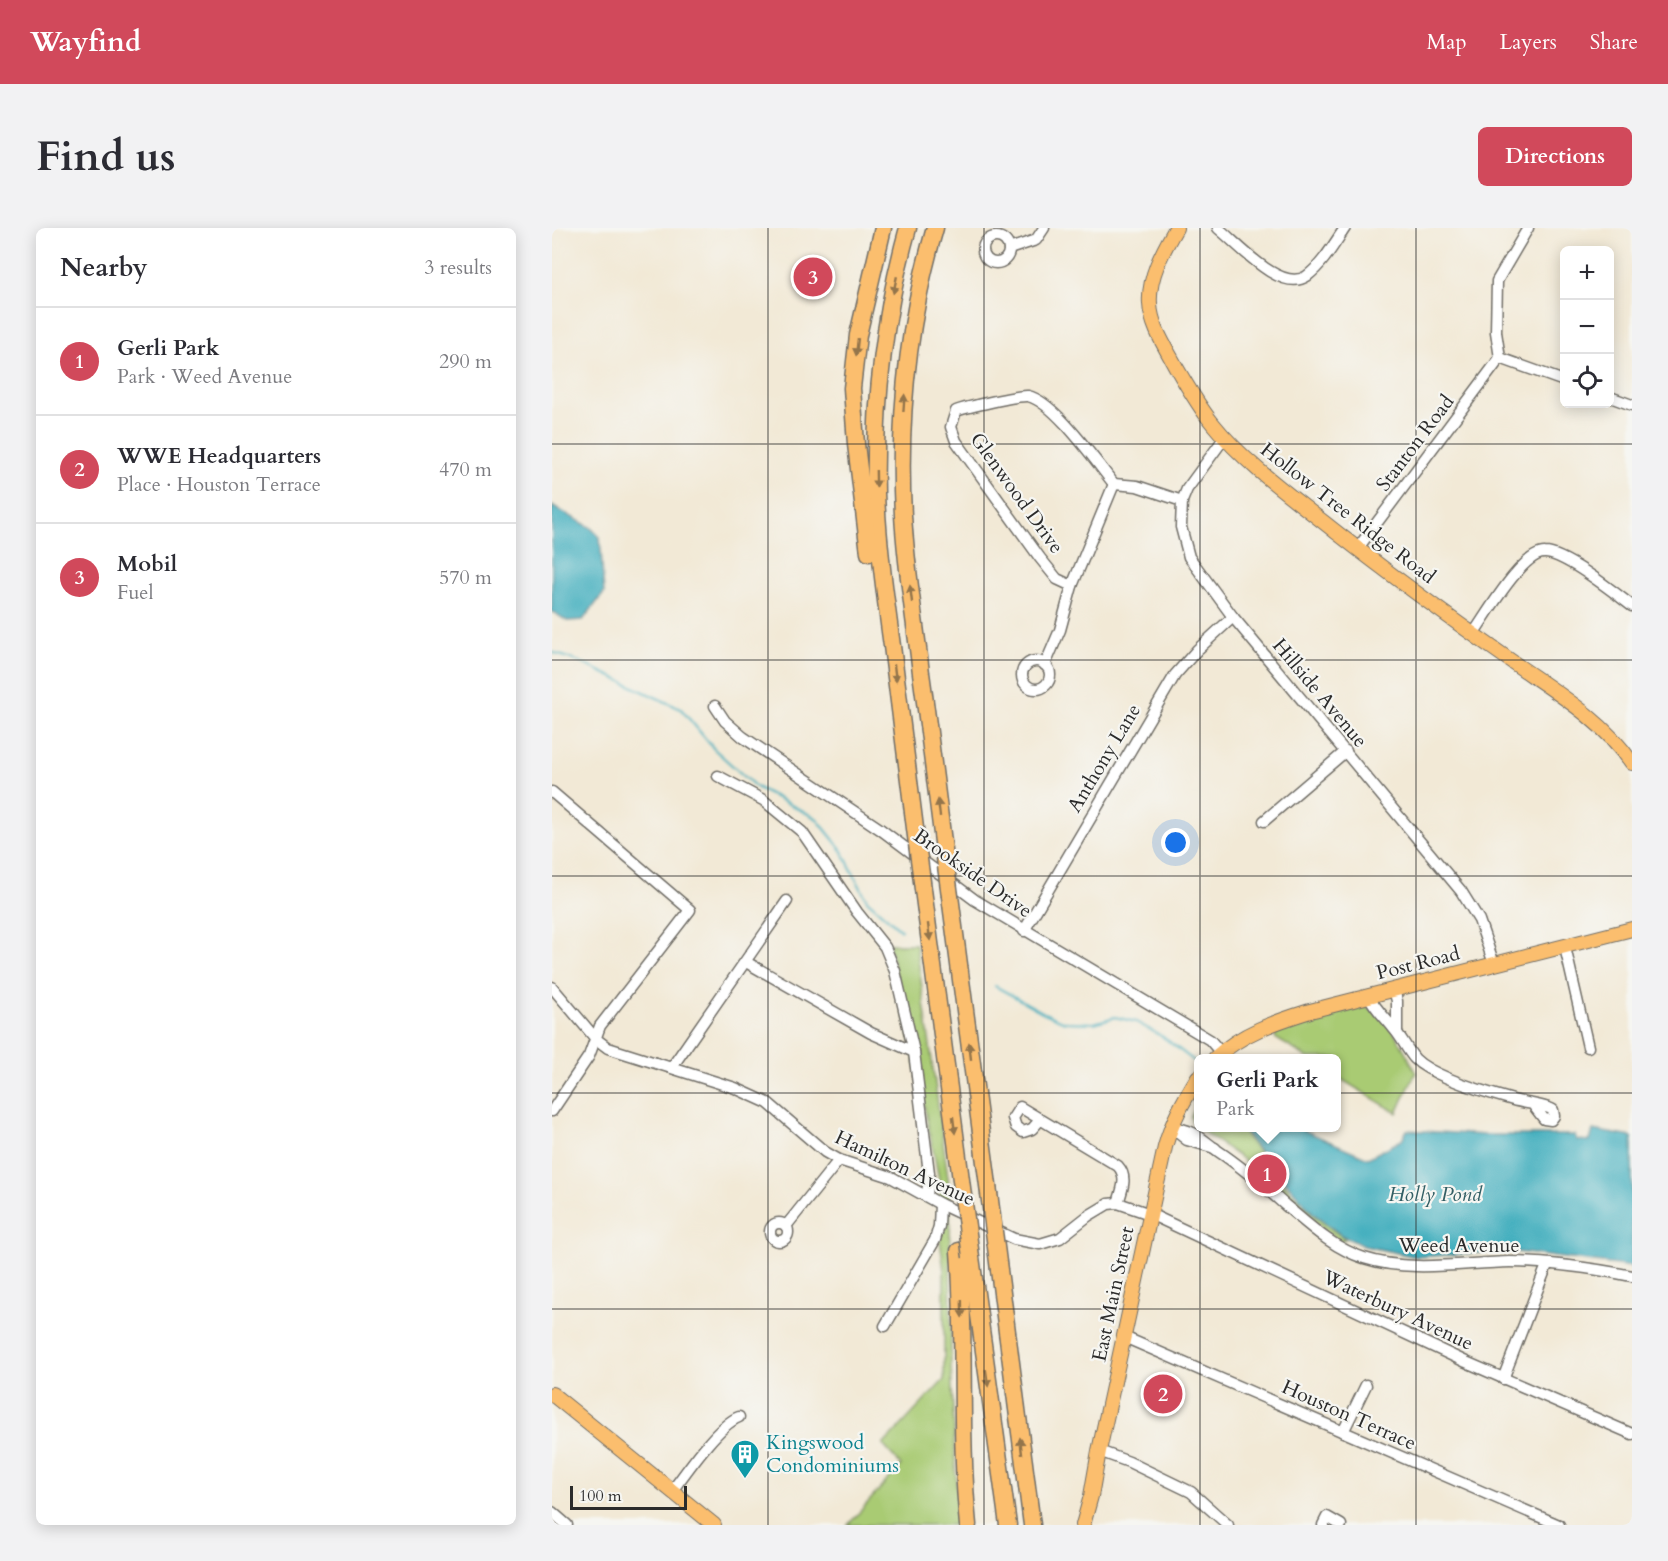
<!DOCTYPE html>
<html lang="en">
<head>
<meta charset="utf-8">
<style>
	body { margin:0; font-family:Cardo,serif; background:#f2f2f3; color:#2b2b33 }
	.controls { position:absolute; right:18px; top:18px; display:grid; overflow:hidden; border-radius:9px; box-shadow:0 3px 15px #0003 }
	.controls button { width:54px; height:54px; display:grid; place-items:center; padding:0; border:0; border-bottom:2px solid #e1e1e2; background:#fff; color:#2b2b33; font:30px sans-serif }
	.scale { position:absolute; left:18px; bottom:15px; width:117px; box-sizing:border-box; padding-left:6px; border:3px solid #2b2b2b; border-top:0; font-size:16px; line-height:21px; white-space:nowrap; color:#2b2b2b; -webkit-text-stroke:4px #f6f6f2; paint-order:stroke }
	.you { position:absolute; left:624px; top:615px; width:21px; height:21px; margin:-15px; border:4px solid #fff; border-radius:50%; background:#1a73e8; box-shadow:0 0 0 9px #1a73e833 }
	.badge { display:grid; place-items:center; width:39px; height:39px; border-radius:50%; background:#d1495b; color:#fff; font-size:20px; font-weight:700 }
	.pin { position:absolute; translate:-50% -50%; border:3px solid #fff; box-shadow:0 2px 6px #0006 }
	.popup { position:absolute; left:642px; top:826px; width:147px; height:78px; box-sizing:border-box; display:grid; place-content:center; border-radius:9px; background:#fff; filter:drop-shadow(0 2px 4px #0005); font-size:20px; white-space:nowrap; color:#7c7c81 }
	.popup b { font-size:22px; color:#2b2b33 }
	.popup::after { content:''; position:absolute; left:50%; top:100%; margin-left:-12px; border:12px solid transparent; border-top-color:#fff }
	.list { margin:0; padding:0; list-style:none }
	h2 { display:flex; justify-content:space-between; align-items:center; height:78px; margin:0; padding:0 24px; font-size:26px }
	h2 small { font-size:20px; font-weight:400; color:#7c7c81 }
	.list li { display:grid; grid-template-columns:39px 1fr auto; gap:18px; align-items:center; box-sizing:border-box; height:108px; padding:0 24px; border-top:2px solid #e1e1e2 }
	.list b { display:block; font-size:22px; white-space:nowrap }
	.list p { margin:0; font-size:20px; white-space:nowrap; color:#7c7c81 }
	.list em { font-size:20px; font-style:normal; color:#7c7c81 }
	.icon { flex:none; width:33px; height:33px; fill:none; stroke:currentColor; stroke-width:2; stroke-linecap:round; stroke-linejoin:round }
	.map { position:relative; flex:none; width:1080px; height:1297px; overflow:hidden; border-radius:9px }
	header { display:flex; align-items:center; gap:36px; box-sizing:border-box; height:84px; padding:0 30px; background:#d1495b; color:#fff }
	header strong { font-size:28px }
	nav { display:flex; gap:33px; margin-inline-start:auto; font-size:21px }
	.intro { display:flex; align-items:center; justify-content:space-between; box-sizing:border-box; height:144px; padding:0 36px }
	h1 { margin:0; font-size:42px }
	.button { padding:15px 27px; border-radius:9px; background:#d1495b; color:#fff; font-size:21px; font-weight:700 }
	main { display:flex; gap:36px; padding:0 36px }
	aside { flex:1; background:#fff; border-radius:9px; box-shadow:0 3px 15px #0003 }
	.map>svg:first-child { display:block }
</style>
</head>
<body>
<header>
<strong>Wayfind</strong>
<nav><a>Map</a><a>Layers</a><a>Share</a></nav>
</header>
<div class="intro"><h1>Find us</h1><a class="button">Directions</a></div>
<main>
<aside>
<h2>Nearby<small>3 results</small></h2>
<ul class="list">
<li><span class="badge">1</span><div><b>Gerli Park</b><p>Park · Weed Avenue</p></div><em>290 m</em></li>
<li><span class="badge">2</span><div><b>WWE Headquarters</b><p>Place · Houston Terrace</p></div><em>470 m</em></li>
<li><span class="badge">3</span><div><b>Mobil</b><p>Fuel</p></div><em>570 m</em></li>
</ul>
</aside>
<div class="map">
<svg width="1080" height="1297" viewBox="0 0 1080 1297">
	<rect width="100%" height="100%" fill="#f6f6f2"/>
	<filter id="ink" filterUnits="userSpaceOnUse"><feTurbulence type="fractalNoise" baseFrequency=".0167" numOctaves="2"/><feDisplacementMap in="SourceGraphic" scale="12" xChannelSelector="R" yChannelSelector="G"/><feConvolveMatrix kernelMatrix="1 2 1 2 8 2 1 2 1" color-interpolation-filters="sRGB"/></filter>
	<filter id="wash" filterUnits="userSpaceOnUse"><feTurbulence type="fractalNoise" baseFrequency=".008" numOctaves="4" result="noise"/><feDisplacementMap in="SourceGraphic" scale="24" xChannelSelector="R" yChannelSelector="G"/><feGaussianBlur stdDeviation="1.35" result="paint"/><feColorMatrix in="noise" values="0 0 0 0 0 0 0 0 0 0 0 0 0 0 0 0 0 1.4 0 .05"/><feComposite in="paint" operator="in"/></filter>
	<g filter="url(#wash)">
		<rect width="100%" height="100%" fill="#f2e9d6"/>
		<g fill="#a9cb73" stroke="#6a7b4f" stroke-width="1.5">
			<polygon points="337,716 364,716 398,964 399,1135 406,1297 296,1297 349,1237 331,1217 392,1152 392,1043 388,1012 390,991 387,951 363,833"/>
			<path d="M 813,778 C 839,789 851,821 864,844 L 845,885 L 784,848 L 784,830 L 756,830 L 723,810 L 724,805 L 764,790 Z"/>
			<polygon points="646,875 646,900 688,900 737,962 761,987 793,1011 788,1014 728,967 689,930 646,900 640,893 639,888"/>
		</g>
		<g fill="#3fadbd" stroke="#356c74" stroke-width="1.5">
			<polygon points="0,278 38,299 48,309 52,365 31,392 15,393 0,383"/>
			<polygon points="690,900 747,900 816,930 850,912 855,902 934,907 1023,907 1025,912 1038,913 1041,902 1080,909 1080,1039 957,1023 865,1029 812,1018 789,1007 761,985 701,916"/>
		</g>
		<g fill="none" stroke-linecap="round" stroke-linejoin="round">
			<g stroke="#3fadbd" stroke-width="2">
				<polyline points="0,424 30,435 129,481 162,521 204,559 264,590 289,621 315,672 349,702"/>
				<polyline points="443,758 492,785 513,794 542,795 563,789 584,794 611,809 646,836"/>
			</g>
		</g>
	</g>
	<g filter="url(#ink)">
		<g fill="none" stroke-linecap="round" stroke-linejoin="round">
			<g stroke="#716e67" stroke-width="13">
				<g id="minor">
					<path d="M 666,0 C 686,16 729,66 755,48 C 771,36 782,16 793,0"/>
					<circle cx="444" cy="22" r="13"/>
					<polyline points="457,21 484,12 492,0"/>
					<polyline points="948,130 944,104 945,53 976,0"/>
					<polyline points="1058,169 1080,177"/>
					<polyline points="673,209 635,261 630,273 629,299 637,329 681,389 909,663 927,692 942,736"/>
					<polyline points="806,320 948,130 1012,153"/>
					<path d="M 520,358 L 505,351 L 488,330 L 404,213 L 399,199 L 404,183 C 415,179 466,167 476,168 C 503,174 544,234 562,256 L 585,258 L 630,273"/>
					<path d="M 921,406 C 934,388 970,324 993,325 C 1013,325 1063,365 1080,378"/>
					<circle cx="484" cy="447" r="14"/>
					<polyline points="493,437 508,402 520,358 562,256"/>
					<polyline points="163,478 173,493 191,509 328,601 423,672 658,812 669,825"/>
					<polyline points="166,548 211,572 250,604 305,684 333,719 343,743 362,824 377,945 375,968"/>
					<polyline points="0,564 138,682 48,798 37,828 0,883"/>
					<polyline points="712,593 794,523"/>
					<polyline points="472,703 623,447 645,422 681,389"/>
					<polyline points="1013,719 1036,819"/>
					<polyline points="194,734 319,805 362,824"/>
					<polyline points="0,759 44,811 56,820 183,860 216,875 273,924 287,932 339,949 388,976 462,1011 488,1016 508,1010 536,988 556,976 566,975 598,986 914,1134 1080,1206"/>
					<polyline points="842,761 845,773 845,804"/>
					<path d="M 817,768 C 823,781 833,789 842,801 C 850,810 855,822 863,831 C 881,849 936,865 961,872 C 971,875 994,877 1001,882 L 1002,888 L 999,892 L 992,891 L 982,878"/>
					<polyline points="120,839 235,673"/>
					<path d="M 488,892 L 480,901 L 471,904 L 464,899 L 461,890 L 468,879 L 566,938 C 576,949 570,962 566,975"/>
					<path d="M 618,899 C 643,902 647,909 666,923 C 690,939 712,958 733,977 C 758,998 781,1020 812,1030 C 858,1045 910,1035 958,1034 C 994,1034 1044,1041 1080,1048"/>
					<polyline points="620,900 635,912 663,920"/>
					<circle cx="227" cy="1004" r="9"/>
					<polyline points="234,998 287,932"/>
					<polyline points="333,1098 383,1012 387,998 388,976"/>
					<polyline points="572,1109 1007,1297"/>
					<polyline points="951,1151 995,1037"/>
					<polyline points="791,1204 814,1157"/>
					<polyline points="547,1223 577,1234 639,1264 676,1297"/>
					<path d="M 120,1263 C 134,1244 166,1197 187,1189"/>
					<polyline points="0,1284 15,1297"/>
					<polyline points="771,1297 775,1289 789,1297"/>
				</g>
			</g>
			<g stroke="#716e67" stroke-width="16">
				<g id="major">
					<path d="M 624,0 C 611,23 596,49 598,76 C 599,98 614,120 624,139 C 635,158 647,179 661,196 C 693,236 744,272 784,304 C 839,347 895,388 952,428 C 998,461 1048,488 1080,535"/>
					<path d="M 663,830 C 690,805 723,794 758,783 L 1080,701"/>
					<polyline points="0,1166 162,1297"/>
					<path d="M 531,1297 L 539,1268 L 547,1223 L 613,919 C 620,893 632,872 646,849"/>
				</g>
			</g>
			<g stroke="#716e67" stroke-width="19">
				<g id="highway">
					<path d="M 356,0 C 332,86 322,176 324,265 C 326,316 333,367 340,418 C 348,484 357,550 365,616"/>
					<path d="M 383,0 C 356,93 346,191 351,287 C 354,340 363,393 369,445 C 378,509 386,574 394,638"/>
					<polyline points="317,325 304,216 300,160 306,107 331,0"/>
					<polyline points="369,646 412,975"/>
					<polyline points="398,668 437,965"/>
					<path d="M 407,1023 C 414,1114 407,1206 416,1297"/>
					<polyline points="419,1029 456,1297"/>
					<polyline points="447,1042 480,1297"/>
				</g>
			</g>
			<use href="#minor" stroke="#fff" stroke-width="10"/>
			<use href="#major" stroke="#fbbe6e" stroke-width="14"/>
			<use href="#highway" stroke="#fbbe6e" stroke-width="16"/>
			<g stroke="#716e67" stroke-width="19" stroke-linecap="butt">
				<g id="highway-bridge">
					<polyline points="365,616 369,646"/>
					<polyline points="394,638 398,668"/>
					<polyline points="437,965 447,1042"/>
					<polyline points="412,975 419,1029"/>
				</g>
			</g>
			<use href="#highway-bridge" stroke="#fbbe6e" stroke-width="16"/>
		</g>
		<defs><path id="oneway-solid" d="M-6-.8H1V-3.2L6.5 0L1 3.2V.8H-6Z" transform="scale(1.5)"/></defs>
		<g fill="#93744c">
			<use href="#oneway-solid" transform="translate(343 57) rotate(102)"/>
			<use href="#oneway-solid" transform="translate(305 119) rotate(96)"/>
			<use href="#oneway-solid" transform="translate(352 175) rotate(-86)"/>
			<use href="#oneway-solid" transform="translate(324 251) rotate(89)"/>
			<use href="#oneway-solid" transform="translate(359 366) rotate(-97)"/>
			<use href="#oneway-solid" transform="translate(343 445) rotate(83)"/>
			<use href="#oneway-solid" transform="translate(387 580) rotate(-97)"/>
			<use href="#oneway-solid" transform="translate(377 704) rotate(83)"/>
			<use href="#oneway-solid" transform="translate(418 823) rotate(-97)"/>
			<use href="#oneway-solid" transform="translate(402 897) rotate(83)"/>
			<use href="#oneway-solid" transform="translate(410 1081) rotate(89)"/>
			<use href="#oneway-solid" transform="translate(435 1150) rotate(82)"/>
			<use href="#oneway-solid" transform="translate(469 1218) rotate(-97)"/>
		</g>
	</g>
	<path fill="none" stroke="#2b2b2b" stroke-width="1.5" stroke-opacity="0.55" d="M 216,0 L 216,1297M 432,0 L 432,1297M 648,0 L 648,1297M 864,0 L 864,1297M 0,216 L 1080,216M 0,432 L 1080,432M 0,648 L 1080,648M 0,865 L 1080,865M 0,1081 L 1080,1081"/>
	<defs>
		<g id="building-pin" transform="scale(1.5)"><path d="M0 17L-7.5 6A9.5 9.5 0 1 1 7.5 6Z" fill="#0f9aa8" stroke="#f6f6f2"/><path d="M-4-6H4V6H1V3H-1V6H-4ZM-2.5-4.3h1.7v1.8h-1.7ZM.8-4.3h1.7v1.8H.8ZM-2.5-1h1.7V.8h-1.7ZM.8-1h1.7V.8H.8Z" fill="#fff"/></g>
	</defs>
	<g fill-rule="evenodd">
		<use href="#building-pin" x="193" y="1226"/>
	</g>
	<g text-anchor="middle" dominant-baseline="central" stroke-width="4.5" stroke-linejoin="round" paint-order="stroke">
		<g font-size="20" fill="#2b2b2b" stroke="#f6f6f2">
			<text transform="translate(863 215) rotate(-53)">Stanton Road</text>
			<text transform="translate(465 265) rotate(54)">Glenwood Drive</text>
			<text transform="translate(796 285) rotate(38)">Hollow Tree Ridge Road</text>
			<text transform="translate(768 465) rotate(50)">Hillside Avenue</text>
			<text transform="translate(552 530) rotate(-59)">Anthony Lane</text>
			<text transform="translate(421 645) rotate(35)">Brookside Drive</text>
			<text transform="translate(866 735) rotate(-14)">Post Road</text>
			<text transform="translate(353 940) rotate(25)">Hamilton Avenue</text>
			<text x="907" y="1017">Weed Avenue</text>
			<text transform="translate(561 1066) rotate(-78)">East Main Street</text>
			<text transform="translate(846 1082) rotate(25)">Waterbury Avenue</text>
			<text transform="translate(797 1187) rotate(24)">Houston Terrace</text>
		</g>
		<g font-size="20" fill="#0d838f" stroke="#f6f6f2" text-anchor="start">
			<text x="214" y="1214">Kingswood<tspan x="214" dy="23">Condominiums</tspan></text>
		</g>
		<g font-size="21" font-style="italic" fill="#335f65" stroke="#f6f6f2">
			<text x="883" y="966">Holly Pond</text>
		</g>
	</g>
</svg>
<div class="controls">
<button>+</button>
<button>−</button>
<button><svg class="icon" aria-label="locate" viewBox="0 0 24 24"><circle cx="12" cy="12" r="6"/><path d="M12 2v4M12 18v4M2 12h4M18 12h4"/></svg></button>
</div>
<div class="scale">100 m</div>
<div class="you"></div>
<div class="pin badge" style="left:715px;top:946px">1</div>
<div class="popup"><b>Gerli Park</b>Park</div>
<div class="pin badge" style="left:611px;top:1166px">2</div>
<div class="pin badge" style="left:261px;top:49px">3</div>
</div>
</main>
</body>
</html>
